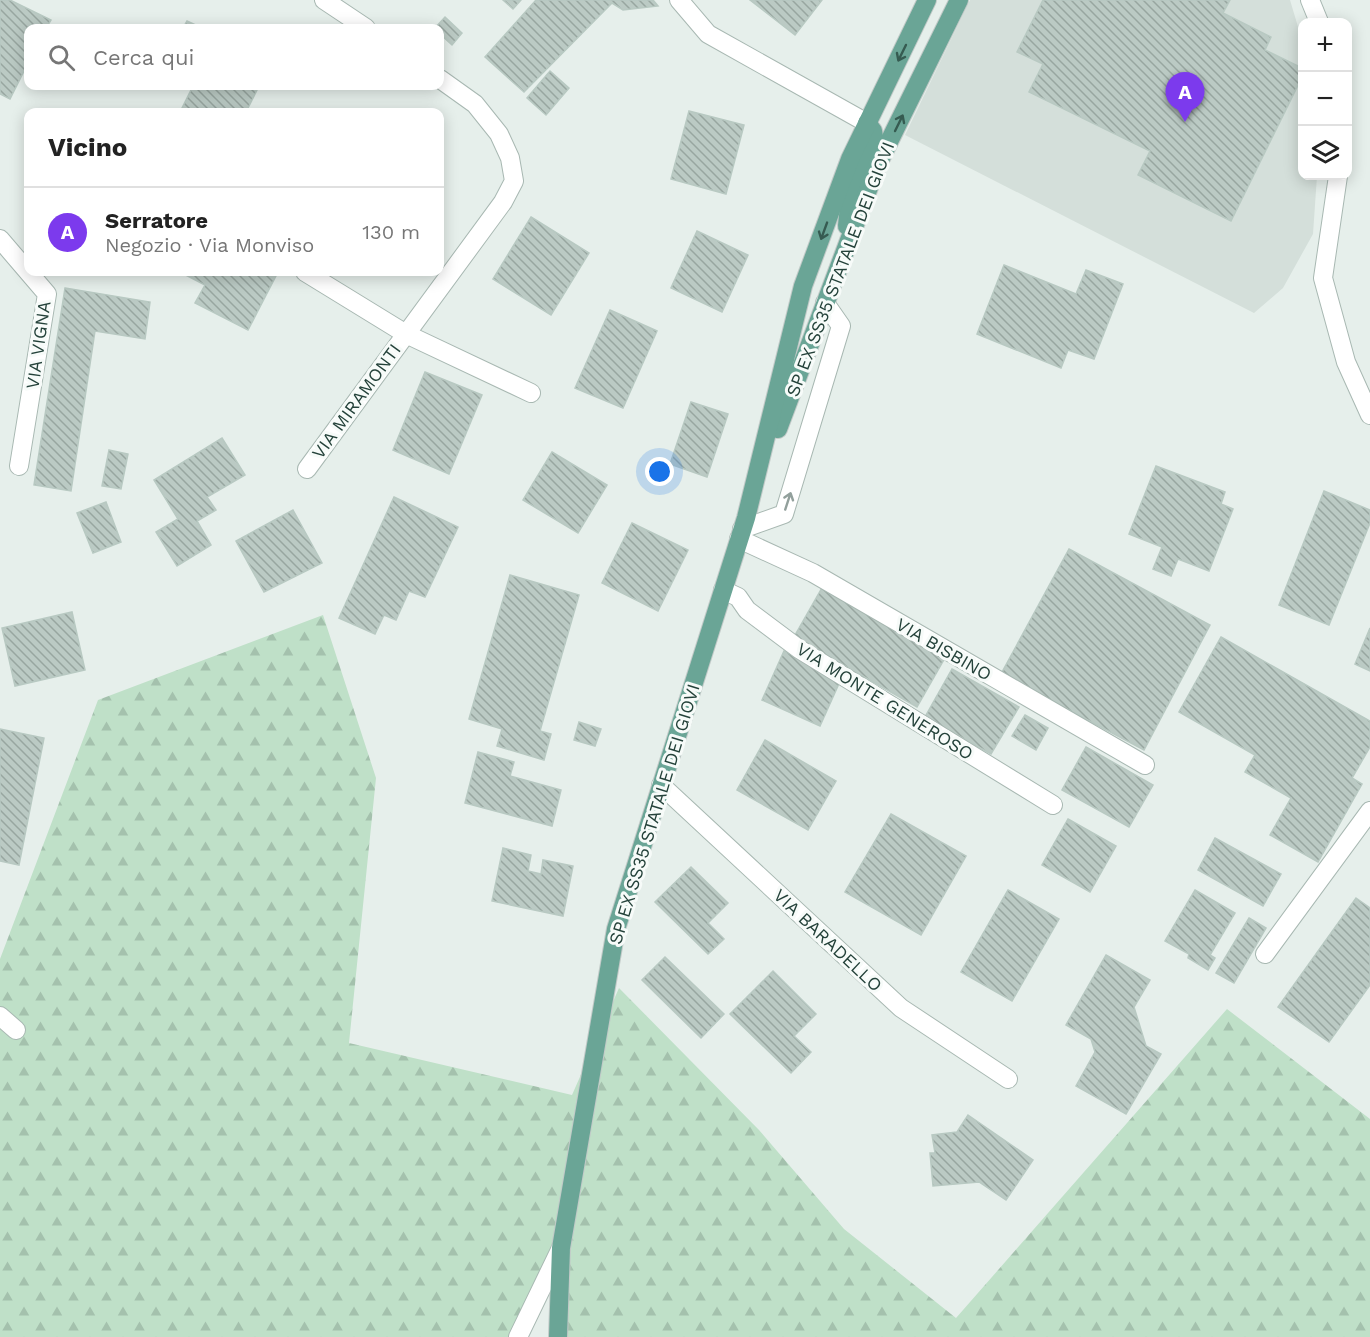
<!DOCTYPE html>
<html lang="it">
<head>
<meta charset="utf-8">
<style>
	body { margin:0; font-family:"Work Sans",sans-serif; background:#f6f6f6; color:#222 }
	.controls { position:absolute; right:18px; top:18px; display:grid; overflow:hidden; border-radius:12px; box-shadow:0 3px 15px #0003 }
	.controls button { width:54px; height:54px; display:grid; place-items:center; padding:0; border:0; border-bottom:2px solid #e0e0e0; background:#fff; color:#222; font:30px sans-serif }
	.you { position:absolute; left:660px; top:472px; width:21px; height:21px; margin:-15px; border:4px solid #fff; border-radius:50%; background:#1a73e8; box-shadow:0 0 0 9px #1a73e833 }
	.badge { display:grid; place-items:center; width:39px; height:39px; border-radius:50%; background:#7c3aed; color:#fff; font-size:20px; font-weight:700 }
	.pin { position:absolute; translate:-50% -50px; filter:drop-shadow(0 2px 3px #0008) }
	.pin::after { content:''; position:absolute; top:32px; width:21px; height:18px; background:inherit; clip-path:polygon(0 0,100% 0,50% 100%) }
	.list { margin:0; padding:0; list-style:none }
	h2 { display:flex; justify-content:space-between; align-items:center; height:78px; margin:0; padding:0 24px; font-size:26px }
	h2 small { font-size:20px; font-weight:400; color:#767676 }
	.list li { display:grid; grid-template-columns:39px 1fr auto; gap:18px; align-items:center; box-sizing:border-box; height:90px; padding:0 24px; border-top:2px solid #e0e0e0 }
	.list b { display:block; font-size:22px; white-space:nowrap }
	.list p { margin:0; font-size:20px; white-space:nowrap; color:#767676 }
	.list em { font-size:20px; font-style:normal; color:#767676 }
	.icon { flex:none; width:33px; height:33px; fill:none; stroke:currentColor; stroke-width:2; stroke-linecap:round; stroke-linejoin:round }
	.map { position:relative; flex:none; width:1370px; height:1337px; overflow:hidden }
	.search { position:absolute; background:#fff; box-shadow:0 3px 15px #0003; left:24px; top:24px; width:420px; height:66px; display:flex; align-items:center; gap:15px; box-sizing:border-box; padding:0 21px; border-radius:12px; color:#767676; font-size:22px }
	.panel { position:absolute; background:#fff; box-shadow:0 3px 15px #0003; left:24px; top:108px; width:420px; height:168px; border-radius:12px }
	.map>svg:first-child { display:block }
</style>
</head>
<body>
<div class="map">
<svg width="1370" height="1337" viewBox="0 0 1370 1337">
	<defs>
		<pattern id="forest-firs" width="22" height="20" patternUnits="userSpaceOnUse" patternTransform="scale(1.5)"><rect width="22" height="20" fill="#bfe0c8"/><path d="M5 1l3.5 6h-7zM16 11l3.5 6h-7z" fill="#a4c1ad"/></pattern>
		<pattern id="building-back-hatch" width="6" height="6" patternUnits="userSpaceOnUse" patternTransform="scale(1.5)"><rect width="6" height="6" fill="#bbcac4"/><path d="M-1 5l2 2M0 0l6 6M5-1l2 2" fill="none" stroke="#98a6a0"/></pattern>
	</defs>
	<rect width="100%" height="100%" fill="#e6efeb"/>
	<polygon fill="#d4dfda" points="970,0 1290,0 1302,40 1302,176 1317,176 1313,234 1283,288 1254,313 905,135"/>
	<polygon fill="url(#forest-firs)" points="323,615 376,778 349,1043 572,1095 619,988 759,1130 844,1229 956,1318 1227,1009 1370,1119 1370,1337 558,1337 561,1250 518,1337 0,1337 0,959 98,700"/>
	<g fill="url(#building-back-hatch)" stroke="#b8c9c2" stroke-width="1.5">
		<polygon points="0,0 10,0 51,20 46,28 28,28 28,63 10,99 0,94"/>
		<polygon points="503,0 521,0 513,9"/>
		<polygon points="536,0 653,0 658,6 623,10 612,3 524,92 485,57"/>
		<polygon points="750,0 822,0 795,35"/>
		<polygon points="1043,0 1230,0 1223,13 1271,37 1265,50 1302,68 1302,77 1231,221 1138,175 1150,151 1029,92 1043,64 1017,52"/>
		<polygon points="445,17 462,33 452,45 440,34 440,28 435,28"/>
		<polygon points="187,21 202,28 183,28"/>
		<polygon points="550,71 569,88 546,115 527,98"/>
		<polygon points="193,86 259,86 246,112 180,112"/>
		<polygon points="689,111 744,125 726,194 671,179"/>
		<polygon points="531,217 589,253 551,315 493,279"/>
		<polygon points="697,231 748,255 722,312 671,288"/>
		<polygon points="1004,265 1076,294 1086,270 1123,284 1094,359 1068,350 1061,368 977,334"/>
		<polygon points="180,272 278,272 248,330 195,303 205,285"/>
		<polygon points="65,288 150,302 145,339 95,331 71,491 34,485"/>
		<polygon points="610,310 657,331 623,408 575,388"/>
		<polygon points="425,372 482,395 449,474 393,450"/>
		<polygon points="691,402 728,414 707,477 670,464"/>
		<polygon points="222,438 245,475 207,497 216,510 197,521 211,545 177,566 156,532 178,519 154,480"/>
		<polygon points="109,450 128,454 121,489 102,486"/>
		<polygon points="552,452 607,485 578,533 523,500"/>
		<polygon points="1156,466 1225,492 1221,504 1233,509 1209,571 1178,559 1171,576 1153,569 1162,547 1129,534"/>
		<polygon points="1324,491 1370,510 1370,523 1329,625 1279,605"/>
		<polygon points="394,497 458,527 425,597 409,591 396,620 384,615 375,634 339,618"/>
		<polygon points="106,502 121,542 93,553 77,513"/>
		<polygon points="293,510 322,563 264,592 236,541"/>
		<polygon points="632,523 688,550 658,611 602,583"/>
		<polygon points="1069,549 1210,625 1144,750 1001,674"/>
		<polygon points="510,575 579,595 540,731 551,734 544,760 497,746 502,729 469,719"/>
		<polygon points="823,586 946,656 917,707 794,637"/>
		<polygon points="72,612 85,670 15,686 2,628"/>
		<polygon points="1370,628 1370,671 1355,664"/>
		<polygon points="1221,637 1370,721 1370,747 1352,778 1362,784 1318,862 1270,835 1291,798 1245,772 1255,755 1179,712"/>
		<polygon points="784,651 842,677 820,726 762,700"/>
		<polygon points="952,669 1019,707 991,754 925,717"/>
		<polygon points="1025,715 1048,728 1036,750 1012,736"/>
		<polygon points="579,722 601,729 595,746 574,740"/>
		<polygon points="0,729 44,738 19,865 0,861"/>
		<polygon points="765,740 836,781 808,830 737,790"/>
		<polygon points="1086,747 1153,785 1129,827 1062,790"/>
		<polygon points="478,752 514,762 510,776 561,790 552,826 465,803"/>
		<polygon points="891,814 966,856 921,935 845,892"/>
		<polygon points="1068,819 1116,846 1090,892 1042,865"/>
		<polygon points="1215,838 1281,874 1263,906 1198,870"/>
		<polygon points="503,848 531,855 528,871 541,874 543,860 573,866 563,916 492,901"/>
		<polygon points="691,867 728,903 708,923 724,939 708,954 655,902"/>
		<polygon points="1008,890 1059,919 1012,1001 961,972"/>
		<polygon points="1195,890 1235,913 1210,955 1215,958 1208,970 1188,958 1189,954 1165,941"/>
		<polygon points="1356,898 1370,908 1370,985 1329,1042 1278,1007"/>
		<polygon points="1249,918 1266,928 1234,983 1216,973"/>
		<polygon points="1106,955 1150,980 1134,1007 1146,1046 1161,1054 1126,1114 1076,1086 1095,1052 1091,1039 1066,1025"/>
		<polygon points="665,957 724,1014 701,1038 642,980"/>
		<polygon points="773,971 816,1014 794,1036 811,1052 791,1073 730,1014"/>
		<polygon points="968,1115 1033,1160 1006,1200 979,1182 933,1186 930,1153 935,1153 932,1135 957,1132"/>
	</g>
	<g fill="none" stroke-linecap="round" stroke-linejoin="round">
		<g stroke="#a8b8b2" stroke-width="20">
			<g id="minor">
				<polyline points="324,0 366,28"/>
				<polyline points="679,0 708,34 867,123"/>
				<polyline points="1310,0 1319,22"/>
				<polyline points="1338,176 1323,278 1346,362 1370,415"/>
				<polyline points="0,239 47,294 19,466"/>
				<polyline points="305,272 406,334 531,393"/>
				<polyline points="307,469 503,202 514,181 510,158 499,134 475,104 440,79"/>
				<polyline points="742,529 784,514 841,326 825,303"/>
				<polyline points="739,539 813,573 1145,765"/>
				<polyline points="723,590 738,597 747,610 799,649 1053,805"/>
				<polyline points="661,785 901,1008 1008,1079"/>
				<polyline points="1265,954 1370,811"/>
				<polyline points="0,1016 16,1030"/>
				<polyline points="518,1337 561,1248"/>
			</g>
		</g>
		<g stroke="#c2cac8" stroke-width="20">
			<g id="major">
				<polyline points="847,226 850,196 874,137 873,131 867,123"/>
				<polyline points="778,429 877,166 959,0"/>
				<polyline points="558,1337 561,1248 616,929 746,518 803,286 850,159 927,0"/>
			</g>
		</g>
		<use href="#minor" stroke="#fff" stroke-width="18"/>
		<use href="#major" stroke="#6aa596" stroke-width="18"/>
	</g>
	<defs><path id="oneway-shaft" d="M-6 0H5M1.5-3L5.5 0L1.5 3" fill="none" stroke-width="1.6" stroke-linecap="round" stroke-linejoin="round" transform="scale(1.5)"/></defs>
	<g stroke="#365b51">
		<use href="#oneway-shaft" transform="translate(902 53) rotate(116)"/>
		<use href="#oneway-shaft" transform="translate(899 123) rotate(-64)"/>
		<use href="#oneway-shaft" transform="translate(824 231) rotate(110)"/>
	</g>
	<use stroke="#92a09c" href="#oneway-shaft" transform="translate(788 501) rotate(-72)"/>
	<g text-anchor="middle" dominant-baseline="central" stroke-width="6" stroke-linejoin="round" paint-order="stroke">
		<g font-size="18" fill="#24423a" stroke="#f7fbf9">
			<text transform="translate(840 269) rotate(-69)">SP EX SS35 STATALE DEI GIOVI</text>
			<text transform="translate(38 345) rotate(-82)">VIA VIGNA</text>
			<text transform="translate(356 401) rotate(-54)">VIA MIRAMONTI</text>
			<text transform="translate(944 649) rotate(30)">VIA BISBINO</text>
			<text transform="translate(885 701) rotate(32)">VIA MONTE GENEROSO</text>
			<text transform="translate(654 814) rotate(-73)">SP EX SS35 STATALE DEI GIOVI</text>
			<text transform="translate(828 940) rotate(43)">VIA BARADELLO</text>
		</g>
	</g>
</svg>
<div class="controls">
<button>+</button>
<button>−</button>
<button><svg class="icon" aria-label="layers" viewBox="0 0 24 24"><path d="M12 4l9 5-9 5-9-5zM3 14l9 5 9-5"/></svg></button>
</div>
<div class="you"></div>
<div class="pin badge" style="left:1185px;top:122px">A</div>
<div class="search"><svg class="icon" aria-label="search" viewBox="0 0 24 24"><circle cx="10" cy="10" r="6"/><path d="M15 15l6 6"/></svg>Cerca qui</div>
<section class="panel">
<h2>Vicino<small></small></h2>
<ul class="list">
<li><span class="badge">A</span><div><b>Serratore</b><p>Negozio · Via Monviso</p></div><em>130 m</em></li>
</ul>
</section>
</div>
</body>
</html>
